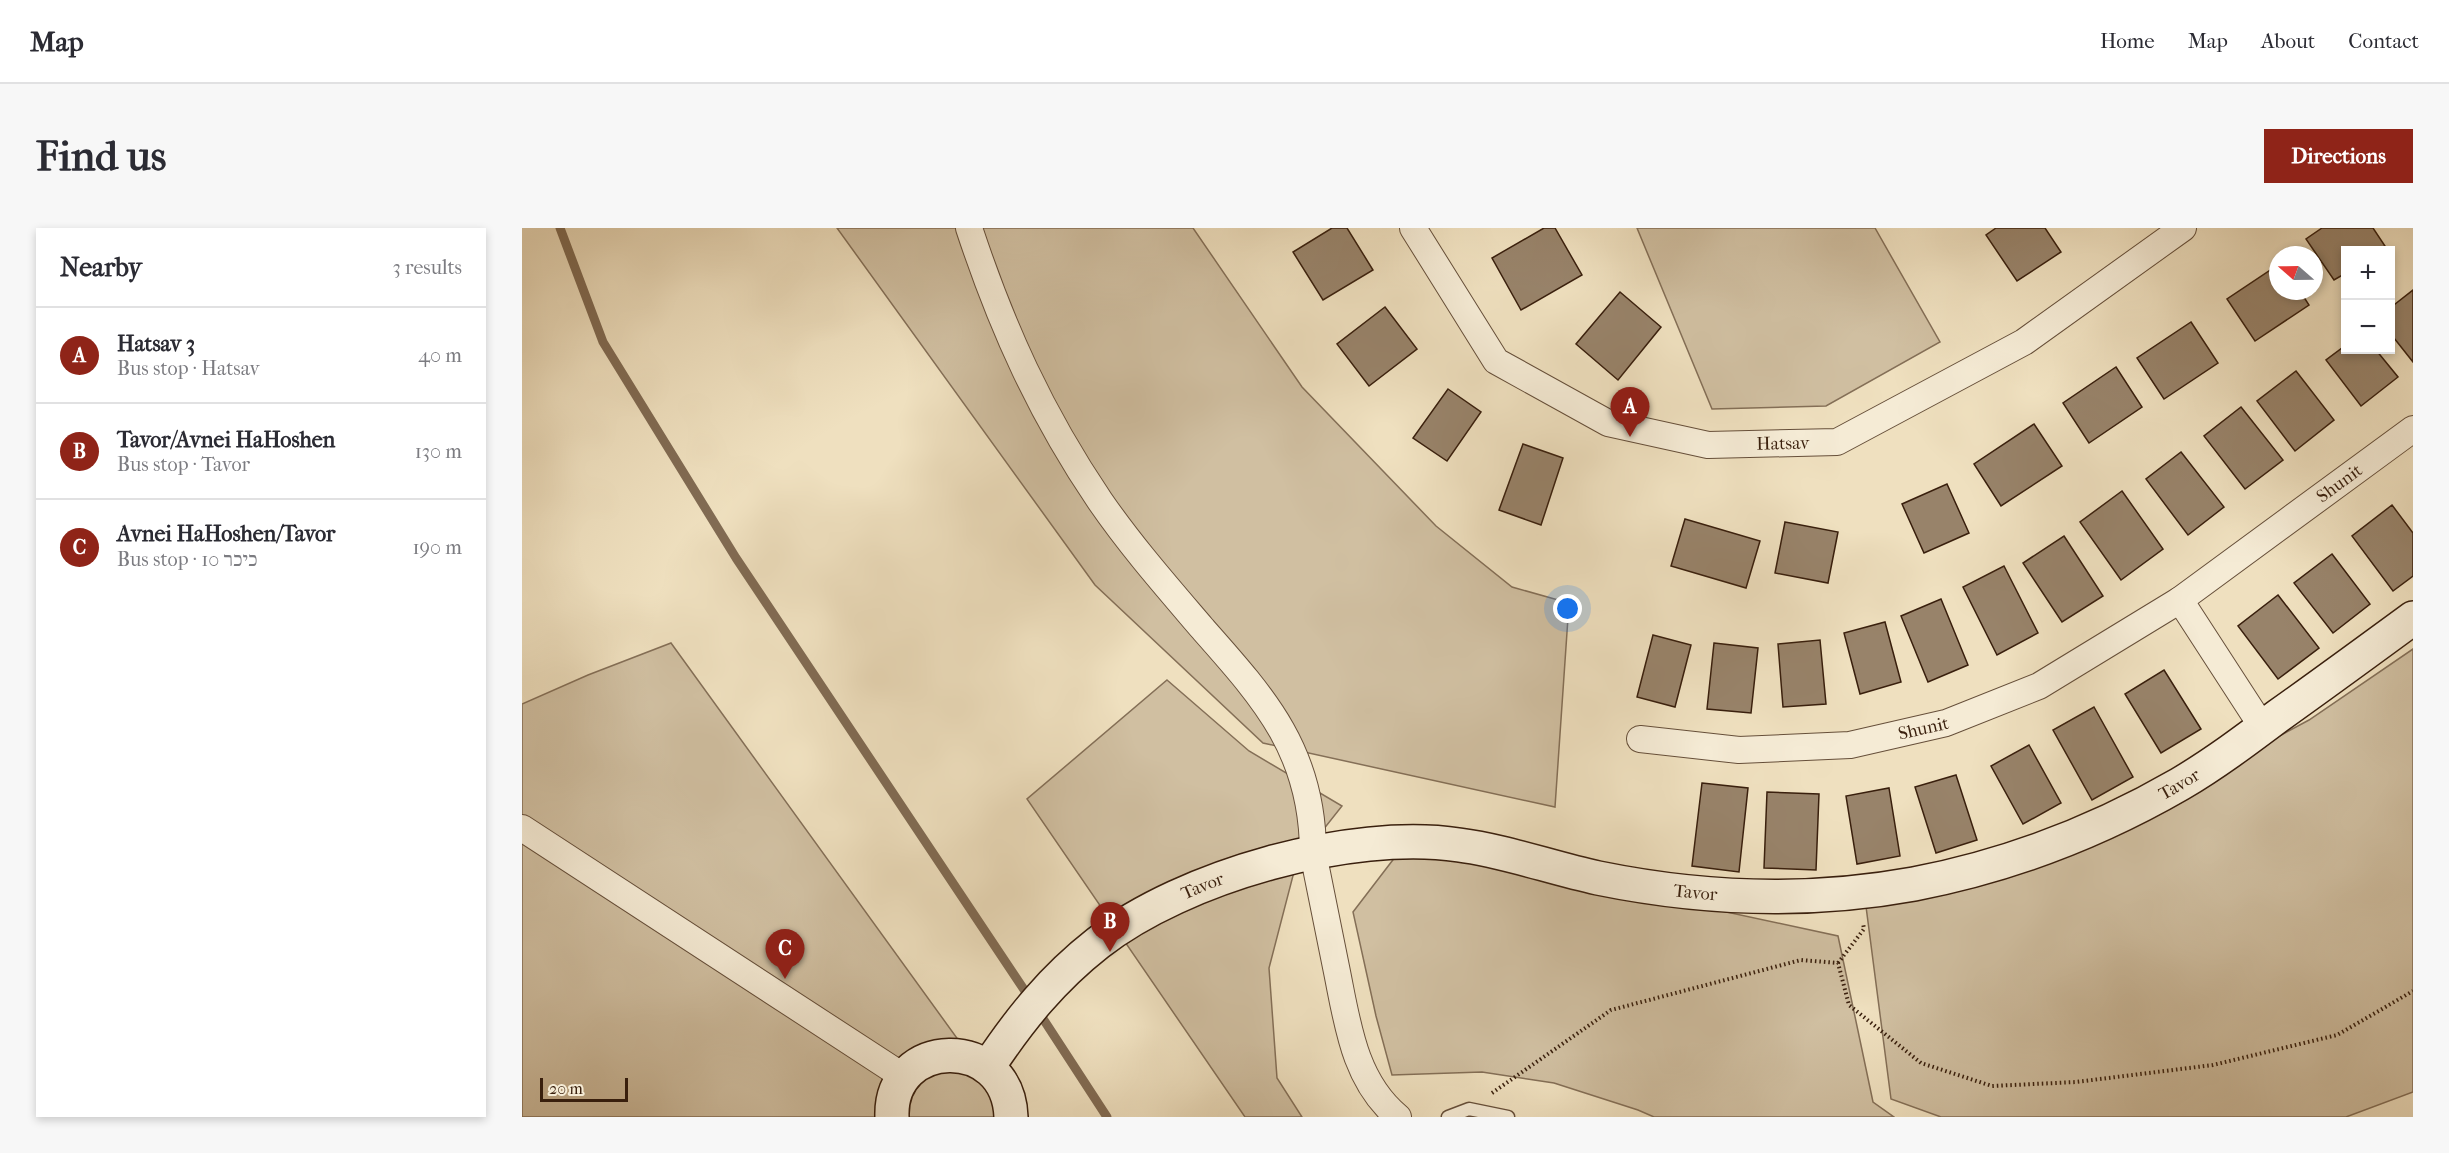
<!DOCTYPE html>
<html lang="en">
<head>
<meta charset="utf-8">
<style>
	body { margin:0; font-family:"IM FELL French Canon","Frank Ruhl Libre",serif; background:#f7f7f7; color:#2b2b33 }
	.controls { position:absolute; right:18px; top:18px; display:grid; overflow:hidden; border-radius:0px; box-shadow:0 3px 9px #0003 }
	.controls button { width:54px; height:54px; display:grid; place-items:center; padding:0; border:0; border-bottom:2px solid #e1e1e2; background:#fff; color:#2b2b33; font:30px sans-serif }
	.compass { position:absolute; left:1747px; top:18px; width:54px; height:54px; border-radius:50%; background:#fff; box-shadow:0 3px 9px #0003; rotate:290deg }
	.scale { position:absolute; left:18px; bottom:15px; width:88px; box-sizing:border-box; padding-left:6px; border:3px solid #391f0d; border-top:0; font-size:16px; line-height:21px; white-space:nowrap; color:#391f0d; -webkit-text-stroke:4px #f5ebd5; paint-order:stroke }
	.you { position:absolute; left:1046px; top:381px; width:21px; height:21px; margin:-15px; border:4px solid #fff; border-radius:50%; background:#1a73e8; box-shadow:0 0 0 9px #1a73e833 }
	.badge { display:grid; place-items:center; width:39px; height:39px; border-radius:50%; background:#8f2418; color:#fff; font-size:20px; font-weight:700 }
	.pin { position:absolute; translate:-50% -50px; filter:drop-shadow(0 2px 3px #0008) }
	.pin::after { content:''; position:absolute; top:32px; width:21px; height:18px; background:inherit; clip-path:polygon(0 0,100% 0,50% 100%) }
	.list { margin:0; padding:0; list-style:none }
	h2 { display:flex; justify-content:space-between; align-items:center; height:78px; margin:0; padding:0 24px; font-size:26px }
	h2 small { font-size:20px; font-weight:400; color:#7c7c81 }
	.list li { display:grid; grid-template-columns:39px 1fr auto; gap:18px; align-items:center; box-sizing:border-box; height:96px; padding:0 24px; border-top:2px solid #e1e1e2 }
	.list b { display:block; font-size:22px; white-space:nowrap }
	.list p { margin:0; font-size:20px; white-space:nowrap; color:#7c7c81 }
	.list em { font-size:20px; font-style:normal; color:#7c7c81 }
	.map { position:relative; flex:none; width:1891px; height:889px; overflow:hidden; border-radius:0px }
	header { display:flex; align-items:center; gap:36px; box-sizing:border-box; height:84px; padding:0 30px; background:#fff; border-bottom:2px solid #e1e1e2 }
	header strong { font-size:28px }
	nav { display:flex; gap:33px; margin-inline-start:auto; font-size:21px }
	.intro { display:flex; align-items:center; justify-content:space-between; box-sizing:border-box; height:144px; padding:0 36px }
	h1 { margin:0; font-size:42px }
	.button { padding:15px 27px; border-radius:0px; background:#8f2418; color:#fff; font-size:21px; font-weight:700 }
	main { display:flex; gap:36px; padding:0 36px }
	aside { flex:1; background:#fff; border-radius:0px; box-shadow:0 3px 9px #0003 }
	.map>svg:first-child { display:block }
</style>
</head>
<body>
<header>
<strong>Map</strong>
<nav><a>Home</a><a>Map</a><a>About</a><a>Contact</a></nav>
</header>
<div class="intro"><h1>Find us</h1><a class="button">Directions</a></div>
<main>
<aside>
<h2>Nearby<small>3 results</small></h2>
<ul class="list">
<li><span class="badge">A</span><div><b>Hatsav 3</b><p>Bus stop · Hatsav</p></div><em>40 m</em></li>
<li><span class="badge">B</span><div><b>Tavor/Avnei HaHoshen</b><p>Bus stop · Tavor</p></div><em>130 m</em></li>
<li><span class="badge">C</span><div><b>Avnei HaHoshen/Tavor</b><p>Bus stop · כיכר 10</p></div><em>190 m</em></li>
</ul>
</aside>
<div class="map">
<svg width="1891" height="889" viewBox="0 0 1891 889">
	<rect width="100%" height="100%" fill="#efe0bf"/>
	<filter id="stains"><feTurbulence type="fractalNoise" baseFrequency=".00333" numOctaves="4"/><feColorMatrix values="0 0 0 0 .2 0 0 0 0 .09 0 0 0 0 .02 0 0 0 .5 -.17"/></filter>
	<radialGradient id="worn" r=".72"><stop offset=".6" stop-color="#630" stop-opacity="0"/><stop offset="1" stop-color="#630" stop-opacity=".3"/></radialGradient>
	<g fill="#d0bfa1" stroke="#846f57" stroke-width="1.5">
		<polygon points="315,0 671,0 780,159 914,298 990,359 1047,375 1033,579 741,515 573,357"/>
		<polygon points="1115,0 1353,0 1418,114 1304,178 1190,181"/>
		<polygon points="149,415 492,889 0,889 0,476 66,447"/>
		<polygon points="1891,421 1891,864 1824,889 1419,889 1369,871 1342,663 1622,581 1787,492"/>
		<polygon points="645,452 727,523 820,578 774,636 747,740 755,850 780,889 723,889 505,571"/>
		<polygon points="890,607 949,629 1316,708 1351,874 1372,889 1132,889 1116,882 1032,855 960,844 870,847 854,788 831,684"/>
	</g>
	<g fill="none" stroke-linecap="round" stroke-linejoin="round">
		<g stroke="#816b53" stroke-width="9">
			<polyline points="38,0 81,114 214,330 509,772"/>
			<polyline points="516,783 585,889"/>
		</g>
	</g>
	<g fill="#98836a" stroke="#391f0d" stroke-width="1.5">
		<polygon points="810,0 825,0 851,42 801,72 771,24"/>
		<polygon points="1022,0 1033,0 1060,47 999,82 970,30"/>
		<polygon points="1474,0 1523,0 1539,24 1495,53 1464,7"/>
		<polygon points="1800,0 1851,0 1863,18 1856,22 1824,22 1824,45 1812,52 1784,11"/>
		<polygon points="1756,37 1756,63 1778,63 1787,77 1733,113 1705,71"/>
		<polygon points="1891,62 1891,134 1868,105 1868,80"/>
		<polygon points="1098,64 1139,99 1096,152 1054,116"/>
		<polygon points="863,79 895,121 847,158 815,116"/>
		<polygon points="1669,94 1696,135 1642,171 1615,130"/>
		<polygon points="1824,117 1824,122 1854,122 1876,149 1839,178 1804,132"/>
		<polygon points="1594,139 1620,179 1567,215 1541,175"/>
		<polygon points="1774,143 1812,192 1773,223 1735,173"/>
		<polygon points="926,161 959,184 925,233 891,210"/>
		<polygon points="1719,179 1761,232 1723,261 1682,208"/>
		<polygon points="1512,196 1540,238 1479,278 1452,236"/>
		<polygon points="1001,216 1041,230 1019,297 977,282"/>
		<polygon points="1659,224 1702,279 1666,307 1624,251"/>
		<polygon points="1425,256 1447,305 1402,325 1380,276"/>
		<polygon points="1600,263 1641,321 1599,352 1558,294"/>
		<polygon points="1870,277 1891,305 1891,348 1871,363 1830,308"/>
		<polygon points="1163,291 1238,313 1224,360 1149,338"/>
		<polygon points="1263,294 1316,304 1306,355 1253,345"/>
		<polygon points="1542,308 1581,368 1540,394 1501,335"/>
		<polygon points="1810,326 1848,376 1811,405 1772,355"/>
		<polygon points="1482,338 1516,405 1475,427 1441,359"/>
		<polygon points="1756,367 1797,420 1756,451 1716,398"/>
		<polygon points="1419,371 1446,437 1406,454 1379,388"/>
		<polygon points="1363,394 1379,454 1338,466 1322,405"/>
		<polygon points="1131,407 1169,417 1153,479 1115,469"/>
		<polygon points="1298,412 1304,476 1261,479 1256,416"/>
		<polygon points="1192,415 1236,420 1229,485 1185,481"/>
		<polygon points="1642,442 1679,501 1639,525 1603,466"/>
		<polygon points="1572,479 1611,549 1570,572 1531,502"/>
		<polygon points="1507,517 1539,575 1501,596 1469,538"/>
		<polygon points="1434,547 1455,612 1414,625 1393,559"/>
		<polygon points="1180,555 1226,560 1217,644 1170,638"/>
		<polygon points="1367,560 1378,628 1335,636 1324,568"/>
		<polygon points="1245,564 1297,566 1294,642 1242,640"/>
	</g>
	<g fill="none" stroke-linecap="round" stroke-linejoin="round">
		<g stroke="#664f3a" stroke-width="15">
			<polyline id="lane" points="926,889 947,881 986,889"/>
		</g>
		<g stroke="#664f3a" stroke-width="28">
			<g id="street">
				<path d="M 447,0 C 480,100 519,186 578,273 C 609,318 645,359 680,400 C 743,471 791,524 791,625 C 799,663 806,701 814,739 C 825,792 831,852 876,889"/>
				<path id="s1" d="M 891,0 L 974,133 L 1086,195 L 1186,217 L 1315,214 L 1502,114 L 1661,0"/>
				<polyline points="1658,372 1741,500"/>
				<path id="s2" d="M 1118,511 L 1217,522 L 1328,517 L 1424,495 L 1517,458 L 1658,372 L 1891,201"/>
				<polyline points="0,600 382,849"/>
			</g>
		</g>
		<g stroke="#391f0d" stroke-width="36">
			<g id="secondary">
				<path id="s3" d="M 466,839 C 498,791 530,751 576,715 C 662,648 829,601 937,617 C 984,623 1029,640 1076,650 C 1179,671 1288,675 1392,656 C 1486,638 1575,604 1658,556 C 1692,536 1724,512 1756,488 C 1801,456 1846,423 1891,390"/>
				<path d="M 370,889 C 367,809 486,805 489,889"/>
			</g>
		</g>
		<g stroke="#391f0d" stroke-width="4" stroke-dasharray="1.5 3" stroke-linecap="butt">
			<polyline points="1316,735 1342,701 1341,695"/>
			<polyline points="970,865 1089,782 1279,732 1316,735 1327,777 1399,835 1470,858 1554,854 1691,837 1815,807 1891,763"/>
		</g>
		<use href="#lane" stroke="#f5ebd5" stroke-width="12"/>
		<use href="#street" stroke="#f5ebd5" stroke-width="26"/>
		<use href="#secondary" stroke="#f5ebd5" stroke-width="33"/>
	</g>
	<g text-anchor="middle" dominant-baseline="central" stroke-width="4.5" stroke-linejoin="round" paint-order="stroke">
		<g font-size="18" fill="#391f0d" stroke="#f5ebd5">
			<text stroke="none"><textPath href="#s1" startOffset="462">Hatsav</textPath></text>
			<text stroke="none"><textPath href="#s2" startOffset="772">Shunit</textPath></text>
			<text stroke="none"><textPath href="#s2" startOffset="286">Shunit</textPath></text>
			<text stroke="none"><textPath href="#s3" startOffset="1294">Tavor</textPath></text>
			<text stroke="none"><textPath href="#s3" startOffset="286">Tavor</textPath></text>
			<text stroke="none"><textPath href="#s3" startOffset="790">Tavor</textPath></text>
		</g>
	</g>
	<rect width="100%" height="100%" filter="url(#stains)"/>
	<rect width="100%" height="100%" fill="url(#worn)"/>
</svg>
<div class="controls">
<button>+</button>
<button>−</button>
</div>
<svg class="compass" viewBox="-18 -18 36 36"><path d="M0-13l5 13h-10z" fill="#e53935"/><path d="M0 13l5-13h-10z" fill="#7c7c81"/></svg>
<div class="scale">20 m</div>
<div class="you"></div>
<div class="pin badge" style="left:1108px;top:209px">A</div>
<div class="pin badge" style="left:588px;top:724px">B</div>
<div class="pin badge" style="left:263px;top:751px">C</div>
</div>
</main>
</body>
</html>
